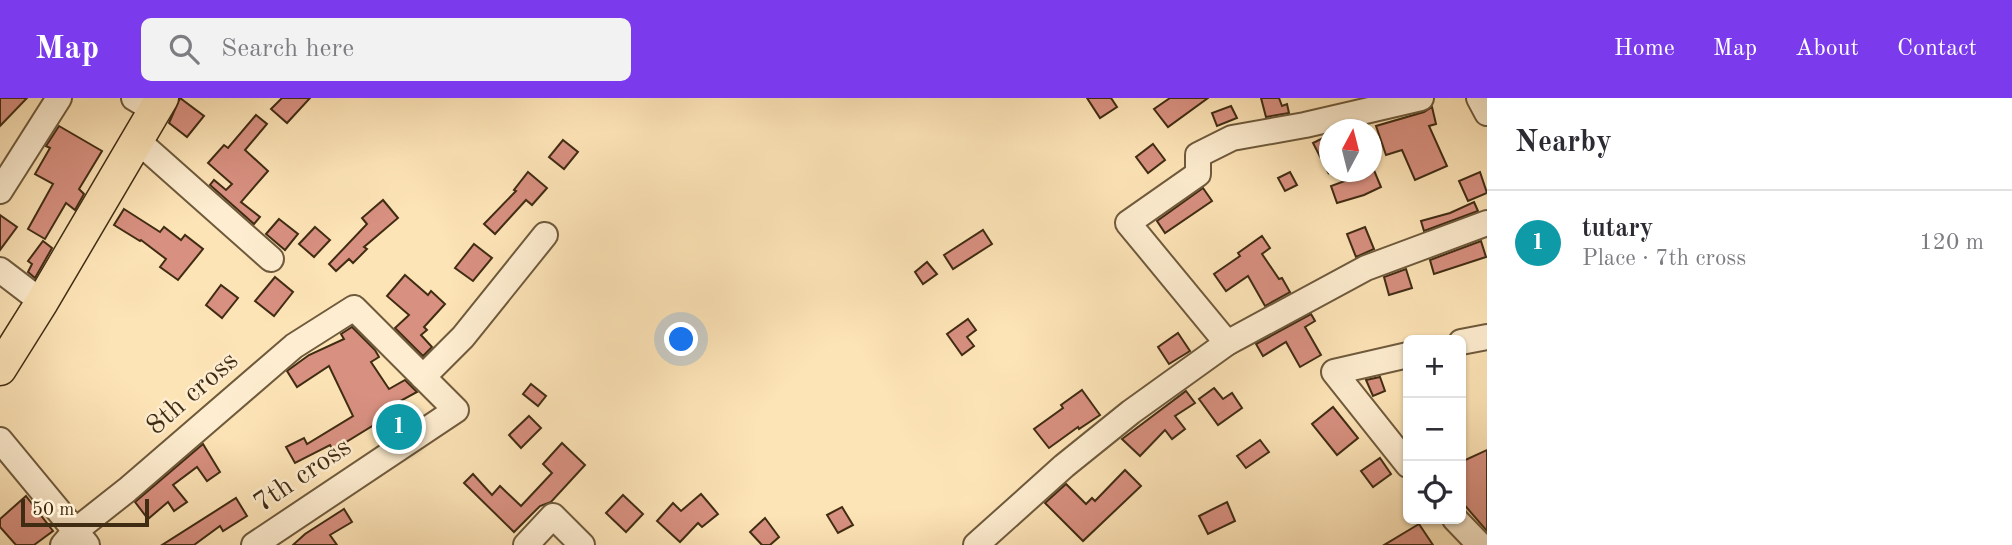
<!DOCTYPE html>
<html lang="en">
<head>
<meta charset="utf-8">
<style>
	body { margin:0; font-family:"Old Standard TT",serif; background:#f2f2f3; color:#2b2b33 }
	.controls { position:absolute; right:21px; bottom:21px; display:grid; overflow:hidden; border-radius:10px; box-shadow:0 2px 5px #0004 }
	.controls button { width:63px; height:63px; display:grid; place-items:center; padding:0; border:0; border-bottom:2px solid #e1e1e2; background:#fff; color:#2b2b33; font:35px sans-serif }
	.compass { position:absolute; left:1319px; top:21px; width:63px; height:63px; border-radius:50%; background:#fff; box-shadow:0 2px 5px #0004; rotate:7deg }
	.scale { position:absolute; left:21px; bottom:18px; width:128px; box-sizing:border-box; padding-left:7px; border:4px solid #402c13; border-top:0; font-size:19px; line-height:24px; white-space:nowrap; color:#402c13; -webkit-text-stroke:5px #feedd0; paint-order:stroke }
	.you { position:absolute; left:682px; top:242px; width:24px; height:24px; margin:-18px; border:5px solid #fff; border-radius:50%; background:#1a73e8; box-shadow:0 0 0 10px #1a73e833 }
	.badge { display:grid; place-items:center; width:46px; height:46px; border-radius:50%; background:#7c3aed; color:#fff; font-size:23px; font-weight:700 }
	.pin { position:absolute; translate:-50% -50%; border:4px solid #fff; box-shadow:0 2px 7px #0006 }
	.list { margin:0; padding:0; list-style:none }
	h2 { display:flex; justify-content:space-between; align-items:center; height:91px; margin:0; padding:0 28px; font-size:30px }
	h2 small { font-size:23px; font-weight:400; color:#7c7c81 }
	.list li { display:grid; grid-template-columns:46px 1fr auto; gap:21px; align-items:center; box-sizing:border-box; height:105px; padding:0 28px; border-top:2px solid #e1e1e2 }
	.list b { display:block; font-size:26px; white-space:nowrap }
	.list p { margin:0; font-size:23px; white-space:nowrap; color:#7c7c81 }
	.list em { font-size:23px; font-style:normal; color:#7c7c81 }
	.icon { flex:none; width:38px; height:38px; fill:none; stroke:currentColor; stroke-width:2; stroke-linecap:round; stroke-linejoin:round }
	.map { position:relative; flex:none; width:1487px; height:447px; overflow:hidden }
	header { display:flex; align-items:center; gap:42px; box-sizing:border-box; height:98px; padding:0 35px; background:#7c3aed; color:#fff }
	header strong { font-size:33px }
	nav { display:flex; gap:38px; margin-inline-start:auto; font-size:24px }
	.search { width:490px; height:63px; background:#f2f2f3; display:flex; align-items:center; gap:18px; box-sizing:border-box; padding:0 24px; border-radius:10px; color:#7c7c81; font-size:26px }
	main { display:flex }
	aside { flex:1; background:#fff }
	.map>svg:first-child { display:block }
</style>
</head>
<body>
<header>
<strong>Map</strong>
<div class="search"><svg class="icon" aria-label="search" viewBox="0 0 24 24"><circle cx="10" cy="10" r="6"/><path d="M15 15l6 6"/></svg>Search here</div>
<nav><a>Home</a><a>Map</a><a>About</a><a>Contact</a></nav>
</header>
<main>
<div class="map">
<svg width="1487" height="447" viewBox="0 0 1487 447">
	<rect width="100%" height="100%" fill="#fde4b7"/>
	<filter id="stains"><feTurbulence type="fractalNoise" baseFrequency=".00286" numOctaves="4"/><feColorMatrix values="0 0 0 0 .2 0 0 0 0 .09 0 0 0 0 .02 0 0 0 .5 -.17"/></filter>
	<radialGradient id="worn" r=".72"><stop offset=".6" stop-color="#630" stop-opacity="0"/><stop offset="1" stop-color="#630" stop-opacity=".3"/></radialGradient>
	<g fill="#d89080" stroke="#402c13" stroke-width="2">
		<polygon points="0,0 27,0 0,28"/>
		<polygon points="180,0 204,18 187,39 169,25"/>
		<polygon points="282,0 310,0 287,25 271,11"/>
		<polygon points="1087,0 1111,0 1117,9 1100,20"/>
		<polygon points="1170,0 1208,0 1168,29 1154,11"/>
		<polygon points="1261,0 1279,0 1282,8 1287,6 1289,15 1266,19"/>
		<polygon points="1231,8 1237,20 1217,28 1212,15"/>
		<polygon points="1432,9 1436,26 1429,28 1447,68 1415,82 1402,52 1386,57 1376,28 1424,14"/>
		<polygon points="256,17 267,26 245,52 268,73 241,104 260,119 254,126 210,87 214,82 226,92 232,86 208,65 224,47 228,50"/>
		<polygon points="59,28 102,53 79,91 84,96 75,112 66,105 45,141 28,131 53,86 35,76 50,50 46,48"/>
		<polygon points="1329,37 1329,76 1313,45"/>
		<polygon points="563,42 578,54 564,71 549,59"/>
		<polygon points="1153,46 1165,62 1148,75 1136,59"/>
		<polygon points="1373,70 1381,89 1364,97 1337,105 1331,88 1361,77 1360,75 1365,74 1371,74"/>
		<polygon points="528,74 547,90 532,107 526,102 495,136 484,126 516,93 514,92"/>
		<polygon points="1290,74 1297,87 1285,93 1278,80"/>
		<polygon points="1480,74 1487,95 1468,103 1459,83"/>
		<polygon points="1203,90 1212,103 1165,135 1157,123"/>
		<polygon points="383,102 398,120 364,149 367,151 353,165 349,161 336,173 329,166 367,126 362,120"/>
		<polygon points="1474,104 1478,113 1424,133 1421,123 1450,115"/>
		<polygon points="124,111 160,134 164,129 181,142 185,137 203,151 178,182 160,169 166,161 141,142 140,143 114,127"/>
		<polygon points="0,117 17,129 0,152"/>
		<polygon points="279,121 298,136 285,152 266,136"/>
		<polygon points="315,129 330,142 314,159 299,146"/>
		<polygon points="1365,129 1374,151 1356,159 1347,136"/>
		<polygon points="983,132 992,146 953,171 944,157"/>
		<polygon points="1262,138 1270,150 1262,156 1279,181 1282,180 1290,194 1265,208 1248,178 1226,193 1214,176 1240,158 1238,155"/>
		<polygon points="43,143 52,150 35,180 28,174 32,166 28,163"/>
		<polygon points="1481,143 1486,159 1434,176 1430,162"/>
		<polygon points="474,146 492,160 473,183 455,170"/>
		<polygon points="927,164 937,176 923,186 915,174"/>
		<polygon points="1406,171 1412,190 1389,197 1384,179"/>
		<polygon points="405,177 428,197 431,193 445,206 424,229 427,232 421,237 432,249 423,258 395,230 409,217 387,198"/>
		<polygon points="275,179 293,194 274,218 255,203"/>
		<polygon points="221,187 238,200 222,220 206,207"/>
		<polygon points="1311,216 1315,223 1305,229 1321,257 1300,269 1286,244 1263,258 1256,246"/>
		<polygon points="968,221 976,232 967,239 974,248 962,257 947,236"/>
		<polygon points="352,229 375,252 379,259 371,264 389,291 405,282 417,294 391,308 395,314 333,352 330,347 295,365 286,349 304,340 307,346 353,318 329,268 297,289 287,273 309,257 344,241 341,236"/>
		<polygon points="1178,235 1190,253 1169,266 1158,249"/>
		<polygon points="1380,279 1385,293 1373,298 1366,282"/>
		<polygon points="531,286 546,298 538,308 523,296"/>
		<polygon points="1214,290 1223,301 1232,295 1242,310 1218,327 1199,301"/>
		<polygon points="1082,292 1100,317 1079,331 1078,329 1049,350 1034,331 1063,310 1061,307"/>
		<polygon points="1186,293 1195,305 1175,318 1185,331 1172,341 1165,332 1140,358 1122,341"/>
		<polygon points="1333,309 1358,340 1337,357 1312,326"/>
		<polygon points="529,318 541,330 521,350 509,337"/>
		<polygon points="1260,342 1269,354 1246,370 1237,358"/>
		<polygon points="562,345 585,367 551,404 540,408 514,434 464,385 473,376 492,397 500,388 521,408 552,375 543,366"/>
		<polygon points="203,346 220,374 207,383 197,369 173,387 187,404 174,413 168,404 148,421 135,404"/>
		<polygon points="1487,352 1487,433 1461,403 1461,364"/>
		<polygon points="1380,360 1391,376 1373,389 1361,373"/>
		<polygon points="1125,372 1141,388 1083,443 1045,405 1066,386 1086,406 1092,400 1095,403"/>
		<polygon points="701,396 718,416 702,429 698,425 680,444 657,423 673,405 681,413"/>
		<polygon points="623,397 643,416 626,434 606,415"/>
		<polygon points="26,398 53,433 34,447 16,447 0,429 0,421"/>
		<polygon points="236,400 247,418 223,433 220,428 194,447 162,447"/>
		<polygon points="1227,404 1235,423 1208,436 1199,418"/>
		<polygon points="842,409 853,427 838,435 827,417"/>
		<polygon points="344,411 352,424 330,437 337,447 293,447 305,436"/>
		<polygon points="765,420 779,439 770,447 762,447 750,434"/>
		<polygon points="1419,426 1433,447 1384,447"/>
	</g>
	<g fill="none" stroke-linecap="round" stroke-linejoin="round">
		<g stroke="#6f5a3c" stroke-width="28">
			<g id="minor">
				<polyline points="134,0 154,12"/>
				<polyline points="1479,0 1487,15"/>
				<polyline points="138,43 271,161"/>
				<polyline points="0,93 59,0"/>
				<polyline points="0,172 42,204"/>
				<polyline points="1461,244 1487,239"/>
				<polyline points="1227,245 1128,125 1198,76 1198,57 1232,40 1305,27 1421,0"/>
				<polyline points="1408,257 1334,274 1408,367"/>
				<polyline points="423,279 463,239 545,137"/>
				<polyline points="0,342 87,447"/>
				<polyline points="1455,421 1480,447"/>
				<polyline points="63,447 75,433 127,392 294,248 354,210 456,312 254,447"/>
				<polyline points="526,447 553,418 582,447"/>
				<polyline points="976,447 1064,368 1131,314 1227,245 1366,170 1487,125"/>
			</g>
		</g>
		<g stroke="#402c13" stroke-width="35">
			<polyline id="major" points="0,271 42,204 162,0"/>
		</g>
		<use href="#minor" stroke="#feedd0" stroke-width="24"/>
		<use href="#major" stroke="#fde4b7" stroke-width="32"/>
	</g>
	<g text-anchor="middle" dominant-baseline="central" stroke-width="5" stroke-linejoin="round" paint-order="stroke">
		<g font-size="28" fill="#402c13" stroke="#feedd0">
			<text transform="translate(193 296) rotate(-41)">8th cross</text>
			<text transform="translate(303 378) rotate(-34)">7th cross</text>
		</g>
	</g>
	<rect width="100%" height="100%" filter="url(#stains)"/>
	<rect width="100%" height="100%" fill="url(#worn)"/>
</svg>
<div class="controls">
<button>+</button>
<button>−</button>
<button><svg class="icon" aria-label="locate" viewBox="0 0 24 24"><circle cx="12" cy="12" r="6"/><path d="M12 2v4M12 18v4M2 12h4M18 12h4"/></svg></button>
</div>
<svg class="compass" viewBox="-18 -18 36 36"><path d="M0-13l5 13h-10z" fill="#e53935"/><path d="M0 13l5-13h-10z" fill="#7c7c81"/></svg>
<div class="scale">50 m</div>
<div class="you"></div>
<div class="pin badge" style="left:399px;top:329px;background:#0f9aa8">1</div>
</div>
<aside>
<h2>Nearby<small></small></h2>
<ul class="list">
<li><span class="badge" style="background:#0f9aa8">1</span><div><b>tutary</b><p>Place · 7th cross</p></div><em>120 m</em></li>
</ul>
</aside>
</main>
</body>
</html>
